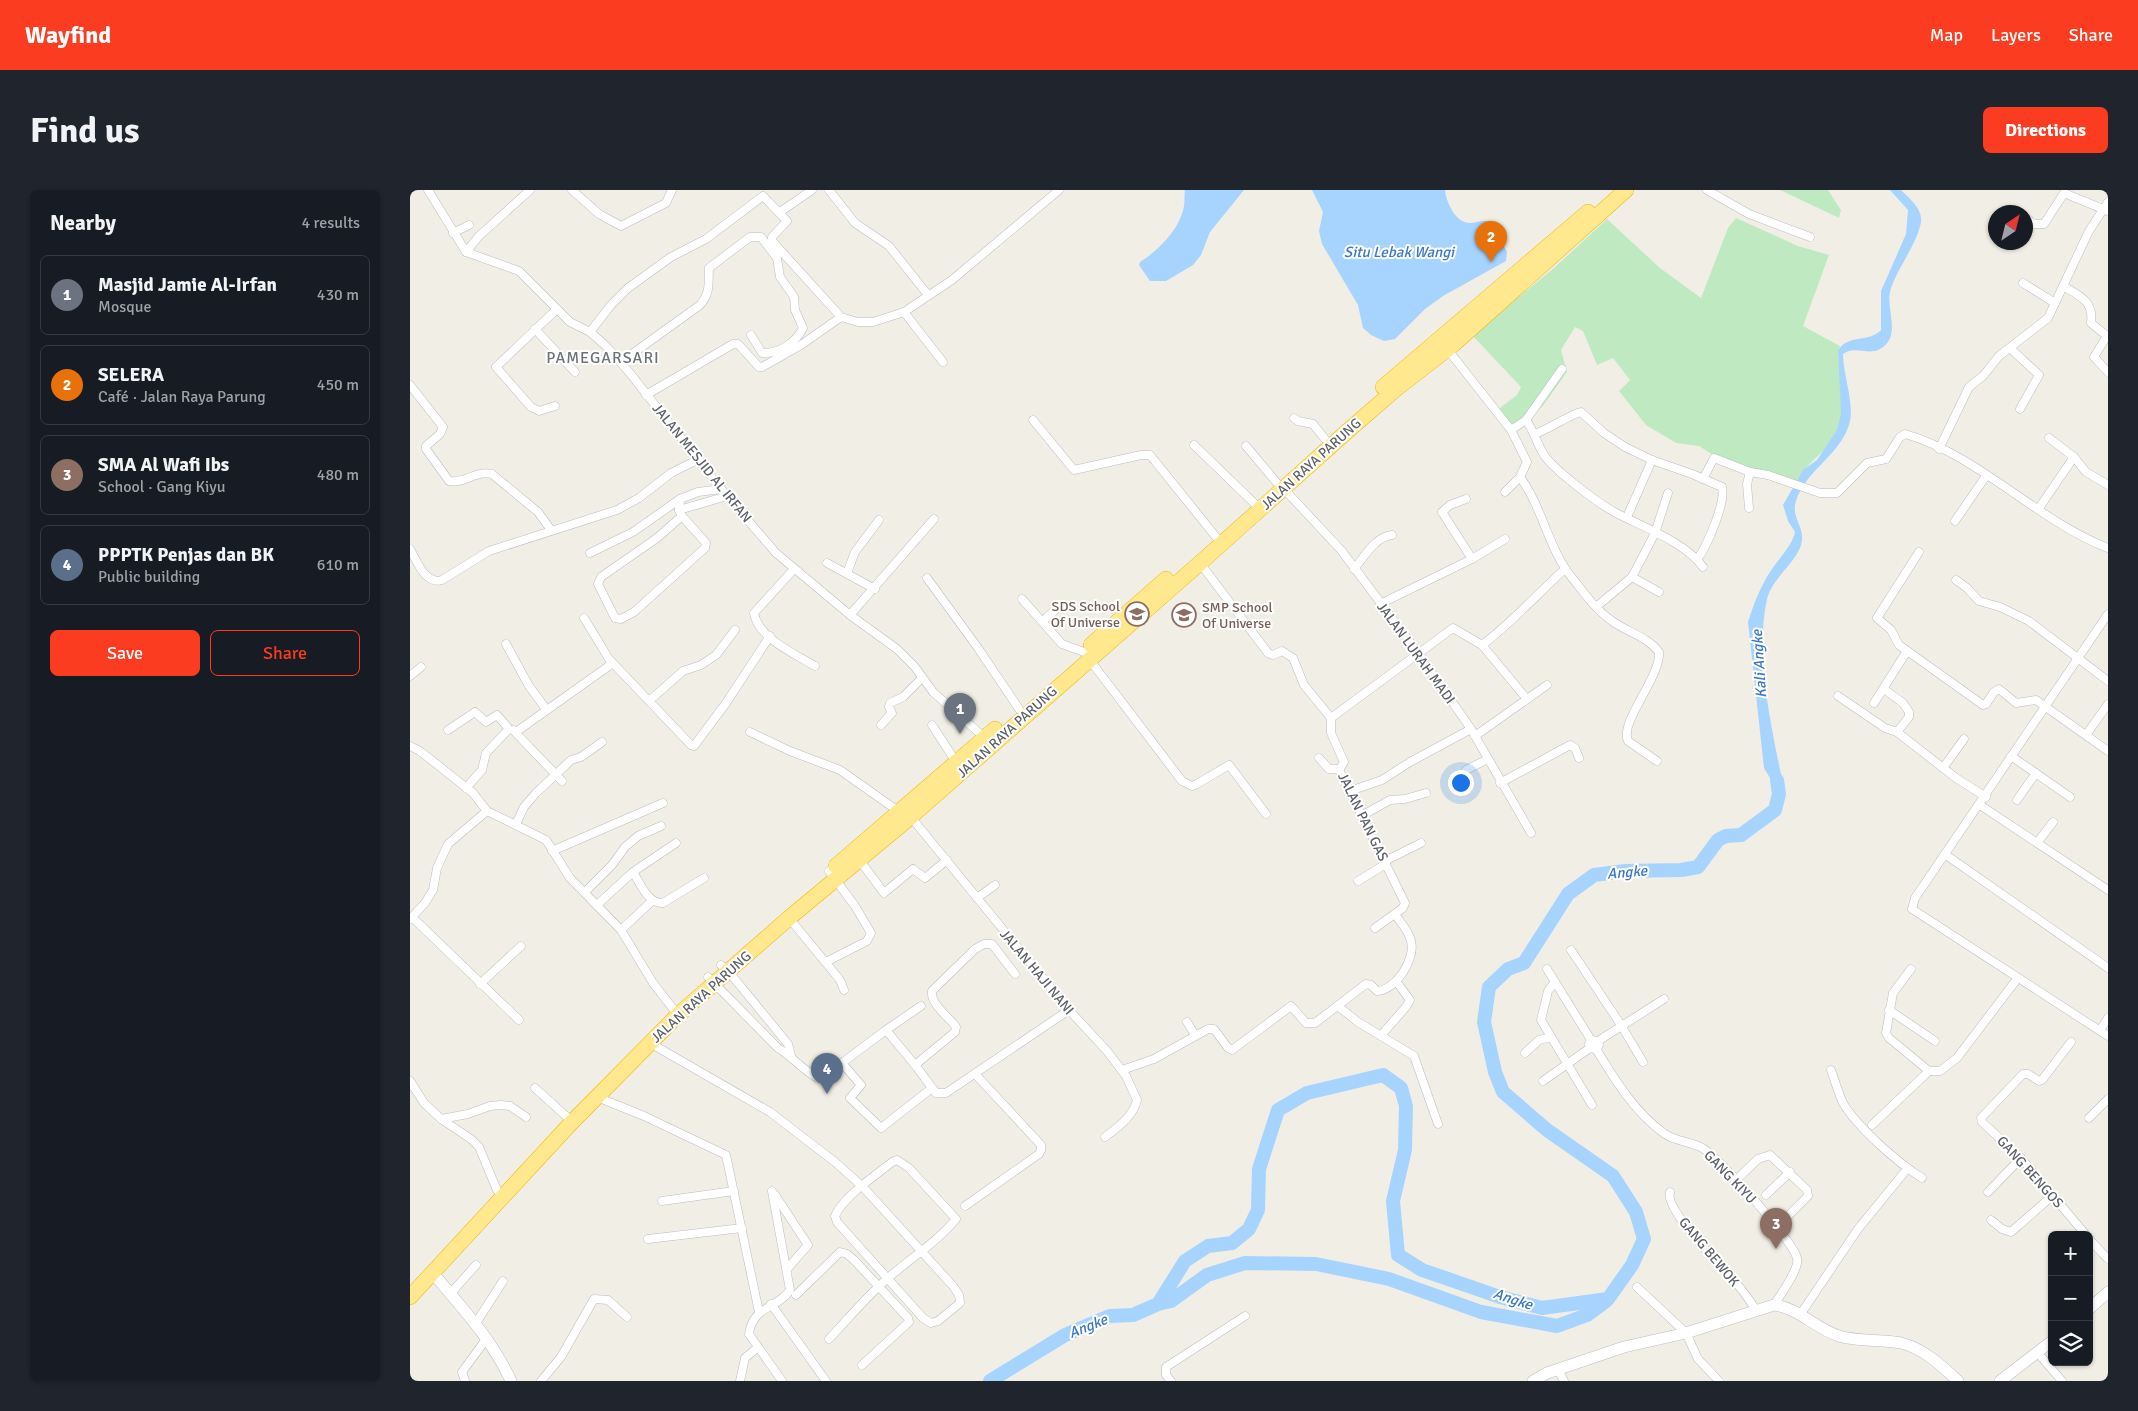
<!DOCTYPE html>
<html lang="en">
<head>
<meta charset="utf-8">
<style>
	body { margin:0; font-family:Signika,sans-serif; background:#20242c; color:#f1f3f6 }
	.controls { position:absolute; right:15px; bottom:15px; display:grid; overflow:hidden; border-radius:8px; box-shadow:0 1px 4px #0004 }
	.controls button { width:45px; height:45px; display:grid; place-items:center; padding:0; border:0; border-bottom:1px solid #363941; background:#171b24; color:#f1f3f6; font:25px sans-serif }
	.compass { position:absolute; left:1578px; top:15px; width:45px; height:45px; border-radius:50%; background:#171b24; box-shadow:0 1px 4px #0004; rotate:35deg }
	.you { position:absolute; left:1050px; top:592px; width:18px; height:18px; margin:-12px; border:4px solid #fff; border-radius:50%; background:#1a73e8; box-shadow:0 0 0 8px #1a73e833 }
	.badge { display:grid; place-items:center; width:32px; height:32px; border-radius:50%; background:#fb3c20; color:#fff; font-size:16px; font-weight:700 }
	.pin { position:absolute; translate:-50% -41px; filter:drop-shadow(0 1px 2px #0008) }
	.pin::after { content:''; position:absolute; top:26px; width:18px; height:15px; background:inherit; clip-path:polygon(0 0,100% 0,50% 100%) }
	.list { margin:0; padding:0; list-style:none }
	h2 { display:flex; justify-content:space-between; align-items:center; height:65px; margin:0; padding:0 20px; font-size:21px }
	h2 small { font-size:16px; font-weight:400; color:#9ea1a6 }
	.list li { display:grid; grid-template-columns:32px 1fr auto; gap:15px; align-items:center; box-sizing:border-box; height:80px; margin:0 10px 10px; padding:0 10px; border:1px solid #363941; border-radius:8px }
	.list b { display:block; font-size:19px; white-space:nowrap }
	.list p { margin:0; font-size:16px; white-space:nowrap; color:#9ea1a6 }
	.list em { font-size:16px; font-style:normal; color:#9ea1a6 }
	.actions { display:flex; gap:10px; padding:15px 20px }
	.actions a { flex:1; padding:11px 0; border:1px solid #fb3c20; border-radius:8px; text-align:center; font-size:18px; color:#fb3c20 }
	.actions .main { background:#fb3c20; color:#fff }
	.icon { flex:none; width:28px; height:28px; fill:none; stroke:currentColor; stroke-width:2; stroke-linecap:round; stroke-linejoin:round }
	.map { position:relative; flex:none; width:1698px; height:1191px; overflow:hidden; border-radius:8px }
	header { display:flex; align-items:center; gap:30px; box-sizing:border-box; height:70px; padding:0 25px; background:#fb3c20; color:#fff }
	header strong { font-size:24px }
	nav { display:flex; gap:28px; margin-inline-start:auto; font-size:18px }
	.intro { display:flex; align-items:center; justify-content:space-between; box-sizing:border-box; height:120px; padding:0 30px }
	h1 { margin:0; font-size:35px }
	.button { padding:12px 22px; border-radius:8px; background:#fb3c20; color:#fff; font-size:18px; font-weight:700 }
	main { display:flex; gap:30px; padding:0 30px }
	aside { flex:1; background:#171b24; border-radius:8px; box-shadow:0 1px 4px #0004 }
	.map>svg:first-child { display:block }
</style>
</head>
<body>
<header>
<strong>Wayfind</strong>
<nav><a>Map</a><a>Layers</a><a>Share</a></nav>
</header>
<div class="intro"><h1>Find us</h1><a class="button">Directions</a></div>
<main>
<aside>
<h2>Nearby<small>4 results</small></h2>
<ul class="list">
<li><span class="badge" style="background:#6b7280">1</span><div><b>Masjid Jamie Al-Irfan</b><p>Mosque</p></div><em>430 m</em></li>
<li><span class="badge" style="background:#e8710a">2</span><div><b>SELERA</b><p>Café · Jalan Raya Parung</p></div><em>450 m</em></li>
<li><span class="badge" style="background:#8d6e63">3</span><div><b>SMA Al Wafi Ibs</b><p>School · Gang Kiyu</p></div><em>480 m</em></li>
<li><span class="badge" style="background:#5c6f8a">4</span><div><b>PPPTK Penjas dan BK</b><p>Public building</p></div><em>610 m</em></li>
</ul>
<div class="actions"><a class="main">Save</a><a>Share</a></div>
</aside>
<div class="map">
<svg width="1698" height="1191" viewBox="0 0 1698 1191">
	<rect width="100%" height="100%" fill="#f1efe5"/>
	<g fill="#bfeac1">
		<polygon points="1370,0 1418,0 1431,20 1429,28"/>
		<path d="M 1326,28 L 1388,56 L 1419,65 L 1393,136 L 1430,156 L 1428,161 C 1429,190 1440,231 1419,255 C 1407,267 1394,278 1386,292 L 1345,282 L 1308,268 L 1289,256 L 1266,253 L 1236,235 L 1209,201 L 1220,190 L 1203,168 L 1187,175 L 1173,141 L 1165,137 L 1151,160 L 1157,182 L 1132,217 L 1105,237 L 1093,227 L 1090,218 L 1107,205 L 1111,197 L 1062,145 L 1144,78 L 1197,29 L 1250,78 L 1291,108 L 1318,38 Z"/>
	</g>
	<g fill="#a6d4ff">
		<path d="M 775,0 L 834,0 L 800,42 L 791,65 L 783,75 L 756,91 L 740,91 L 729,75 L 730,72 C 749,60 770,39 774,16 C 775,11 774,5 775,0 Z"/>
		<path d="M 902,0 L 1035,0 C 1036,12 1046,34 1061,33 C 1069,32 1074,29 1081,33 L 1097,62 L 1096,71 L 1033,106 L 1015,119 L 985,149 L 974,151 L 961,145 L 953,138 L 948,115 L 912,54 L 909,41 L 913,22 Z"/>
		<path d="M 1480,0 L 1491,0 C 1499,8 1513,19 1511,32 C 1507,55 1485,81 1480,102 C 1476,120 1492,147 1470,159 C 1458,166 1445,155 1433,164 C 1433,184 1444,212 1440,231 C 1432,265 1396,279 1386,311 C 1380,329 1398,338 1390,358 C 1382,376 1362,389 1357,409 C 1347,456 1356,508 1365,555 C 1368,572 1373,589 1374,607 L 1364,607 L 1363,593 L 1354,578 L 1338,432 C 1344,413 1351,395 1362,379 C 1370,367 1382,356 1385,342 L 1378,331 L 1373,315 L 1393,280 L 1407,270 L 1427,240 L 1431,224 L 1428,161 C 1436,144 1459,153 1471,140 L 1471,101 L 1496,44 L 1498,20 Z"/>
	</g>
	<g fill="none" stroke-linecap="round" stroke-linejoin="round">
		<g stroke="#a6d4ff" stroke-width="14">
			<polyline points="748,1114 761,1111 797,1085 835,1073 906,1074 979,1089 1071,1122 1147,1136 1177,1125 1196,1111"/>
			<polyline points="580,1191 655,1145 700,1126 723,1125 748,1114 775,1071 798,1056 822,1053 839,1039 848,1020 849,979 868,920 897,903 973,885 991,898 996,916 995,960 983,1011 988,1065 1012,1080 1090,1107 1132,1118 1198,1109 1222,1075 1234,1049 1226,1022 1203,986 1137,940 1093,902 1085,882 1074,832 1079,797 1098,779 1114,773 1158,704 1184,685 1215,681 1271,680 1288,677 1308,650 1316,646 1331,645 1365,620 1369,604 1367,590"/>
		</g>
		<g stroke="#b9bdc2" stroke-width="9">
			<g id="street">
				<polyline points="18,0 56,62 109,81 160,132 180,142 196,156 219,182 311,299 366,363 440,425 487,459 505,477 523,502 575,548"/>
				<polyline points="162,0 189,24 211,36 256,13 262,0"/>
				<polyline points="419,0 445,33 479,56 518,105"/>
				<polyline points="1297,0 1339,24 1400,47"/>
				<polyline points="370,22 402,0"/>
				<polyline points="1616,28 1624,34 1634,34 1654,3 1698,21"/>
				<polyline points="43,43 59,35"/>
				<polyline points="56,62 69,46 120,0"/>
				<polyline points="1613,93 1645,113"/>
				<path d="M 1653,96 C 1670,106 1684,111 1681,133 L 1698,147"/>
				<polyline points="494,122 533,172"/>
				<polyline points="125,139 165,182"/>
				<polyline points="180,142 201,115 218,98 261,67 296,49 353,6 377,31 362,47 362,51 431,127"/>
				<polyline points="1697,146 1684,167 1698,182"/>
				<polyline points="1600,158 1629,185 1610,219"/>
				<polyline points="1038,160 1101,240 1116,230 1152,179"/>
				<path d="M 211,172 L 290,115 C 301,102 298,94 299,78 L 340,47 L 351,47 L 367,68 L 370,87 L 384,107 L 385,120 L 393,138 C 386,153 368,164 352,163 L 341,145"/>
				<path d="M 0,195 L 33,237 L 30,244 L 16,256 L 16,259 L 39,291 C 55,294 66,280 82,284 L 128,322 L 141,340"/>
				<polyline points="236,205 323,154 328,154 349,177 352,177 391,155 431,127 448,132 463,132 494,122 542,90 649,0"/>
				<polyline points="145,216 129,221 121,217 86,177 147,119"/>
				<polyline points="884,228 888,231 903,234 915,249"/>
				<polyline points="623,230 664,280 731,265 740,265 806,347"/>
				<path d="M 1116,230 C 1124,241 1127,254 1134,265 C 1144,280 1189,314 1206,323 C 1233,337 1275,352 1293,377"/>
				<path d="M 1101,240 L 1117,272 L 1110,287 C 1133,318 1138,359 1163,389 C 1175,404 1186,420 1202,431 C 1217,442 1238,447 1249,462 C 1251,487 1209,532 1218,551 L 1247,571"/>
				<path d="M 1125,244 C 1136,240 1166,222 1171,222 L 1194,243 L 1215,257 L 1242,270 L 1282,284 L 1312,297 C 1316,313 1297,356 1287,370"/>
				<polyline points="1639,248 1664,267 1676,282 1698,295"/>
				<polyline points="784,255 845,314"/>
				<polyline points="836,256 867,293"/>
				<polyline points="1529,259 1559,197 1573,186 1589,166 1638,128 1679,41 1698,12"/>
				<path d="M 1293,289 L 1304,268 L 1340,282 L 1358,285 L 1410,303 L 1427,303 L 1457,273 L 1476,269 L 1490,247 L 1495,244 C 1567,264 1629,332 1698,358"/>
				<polyline points="873,298 931,360 1009,464 1061,539 1121,643"/>
				<polyline points="1095,302 1110,287"/>
				<polyline points="1056,309 1040,315 1032,322 1062,369"/>
				<polyline points="1339,318 1337,294 1340,282"/>
				<polyline points="1629,318 1664,267"/>
				<polyline points="269,320 317,306"/>
				<polyline points="272,326 296,353 295,358 224,422 211,429 205,428 188,394 191,387 247,348 272,326 269,320 270,309 288,302 311,299"/>
				<polyline points="1217,327 1242,270"/>
				<polyline points="1545,331 1576,286"/>
				<path d="M 0,359 C 7,371 15,395 32,390 L 79,361 L 207,320 L 229,308 L 261,283 L 289,269"/>
				<polyline points="1509,362 1467,428 1481,440 1489,455 1573,515 1576,514 1584,502 1589,499 1606,513 1626,510 1698,561"/>
				<polyline points="180,363 223,342 270,309"/>
				<polyline points="417,373 465,399"/>
				<polyline points="790,373 858,463 863,465 872,461 883,468 894,495 921,528 921,543 934,572 929,580 995,713 993,718 965,738"/>
				<path d="M 384,379 L 344,423 C 348,448 385,464 405,476"/>
				<path d="M 944,379 C 955,366 965,347 982,345"/>
				<polyline points="437,383 445,362 469,330"/>
				<polyline points="1222,387 1249,402"/>
				<polyline points="517,388 568,458 609,519"/>
				<polyline points="1546,390 1557,398 1569,411 1590,417 1619,431 1698,491"/>
				<polyline points="612,409 652,454 674,462"/>
				<polyline points="970,414 1062,369 1095,349"/>
				<polyline points="1186,417 1222,387 1245,343 1258,303"/>
				<polyline points="1698,424 1505,708 1502,719 1698,846"/>
				<polyline points="440,425 524,329"/>
				<polyline points="174,428 199,469 281,555 284,556 316,513 360,446"/>
				<polyline points="633,431 647,418"/>
				<polyline points="96,454 119,496 136,519"/>
				<path d="M 1072,455 C 1103,432 1127,404 1155,379"/>
				<polyline points="679,469 772,591 782,596 787,594 819,575 856,624"/>
				<polyline points="0,486 11,477"/>
				<polyline points="1428,506 1475,538 1487,542 1499,527 1499,522 1493,513 1474,499"/>
				<polyline points="239,511 273,481 291,475 306,465 325,440"/>
				<polyline points="1464,513 1497,461"/>
				<polyline points="921,528 1043,438 1072,455 1116,508"/>
				<polyline points="471,535 482,523 479,517 480,513 493,507 511,489"/>
				<polyline points="522,535 546,572"/>
				<polyline points="38,540 65,522 76,532 87,525 99,539 76,563 72,580 56,598"/>
				<polyline points="103,540 152,591"/>
				<polyline points="106,542 203,473"/>
				<polyline points="340,542 380,561 430,580 488,621"/>
				<polyline points="1487,542 1546,588 1576,607"/>
				<polyline points="1676,545 1698,514"/>
				<polyline points="1065,546 1137,495"/>
				<polyline points="0,556 10,561 63,603 77,621"/>
				<polyline points="1601,566 1660,607"/>
				<polyline points="909,568 919,579 929,579"/>
				<polyline points="1533,578 1554,549"/>
				<polyline points="1056,580 1078,569"/>
				<polyline points="1090,593 1160,555 1165,558 1169,568"/>
				<polyline points="940,601 972,590 1000,572 1061,539"/>
				<polyline points="1607,610 1626,583"/>
				<polyline points="1570,615 1698,700"/>
				<polyline points="953,625 980,610 995,609 1016,603"/>
				<path d="M 500,626 L 659,820 L 697,861 L 716,886 L 727,910 C 723,927 708,937 695,947"/>
				<polyline points="106,634 114,617 126,603 161,570 171,567 192,552"/>
				<polyline points="1627,653 1643,632"/>
				<polyline points="142,661 253,613"/>
				<polyline points="1536,665 1698,778"/>
				<polyline points="448,668 474,703 503,679 515,688 537,670"/>
				<polyline points="975,671 1011,653"/>
				<path d="M 223,682 C 230,693 238,714 253,713 L 294,688"/>
				<polyline points="948,691 976,674"/>
				<polyline points="175,702 202,675 215,657 228,646 251,636"/>
				<polyline points="567,708 585,695"/>
				<polyline points="187,715 223,682 266,653"/>
				<polyline points="2,727 109,830"/>
				<polyline points="379,728 430,790 434,800"/>
				<polyline points="0,729 15,713 23,700 27,678 38,654 77,621 136,650 160,688 211,740 243,793 268,825"/>
				<polyline points="211,740 242,711"/>
				<polyline points="1161,760 1211,835 1233,872"/>
				<polyline points="416,772 457,751 461,743 445,716 419,681"/>
				<polyline points="311,775 319,782 378,854 381,866"/>
				<polyline points="1137,779 1181,850"/>
				<polyline points="1501,779 1483,803 1476,843 1479,848 1519,881 1530,881 1547,868 1607,789"/>
				<path d="M 298,787 L 368,858 C 379,864 400,886 408,888 L 432,873 L 476,840 L 505,875 L 545,842 L 546,837 C 539,827 520,814 522,801 L 565,759 L 574,754 L 582,754 L 605,784"/>
				<polyline points="1145,792 1138,801 1131,830 1182,915"/>
				<polyline points="70,794 111,756"/>
				<polyline points="929,817 948,832 1004,866 1028,934"/>
				<polyline points="1479,820 1525,851"/>
				<polyline points="777,832 785,845"/>
				<polyline points="476,840 511,816"/>
				<polyline points="1690,840 1698,828"/>
				<path d="M 971,846 C 977,837 999,816 1000,810 L 986,791"/>
				<polyline points="1188,851 1254,809"/>
				<polyline points="1661,852 1632,890 1629,891 1618,884 1613,884 1571,928 1572,932 1611,968 1676,1045"/>
				<path d="M 240,853 L 360,922 L 425,972 L 453,997 L 543,1096 L 549,1105 L 550,1113 L 528,1131 L 521,1133 L 513,1128 L 427,1032 L 425,1026 C 433,1007 465,986 482,972 L 487,970 L 499,978 L 546,1029 C 527,1052 501,1068 478,1088 C 457,1106 438,1129 419,1149"/>
				<path d="M 1186,859 C 1205,890 1225,923 1255,944 C 1266,952 1282,951 1294,959 C 1311,970 1382,1050 1387,1068 C 1390,1079 1370,1105 1364,1115"/>
				<polyline points="1115,863 1129,850 1141,847"/>
				<polyline points="432,873 451,895 440,908 471,938 522,898"/>
				<polyline points="505,875 526,903 536,903 659,820"/>
				<path d="M 712,880 L 744,869 L 798,839 L 804,839 L 818,858 L 822,860 L 881,816 L 896,833 L 905,833 L 956,794 L 961,795 L 967,801 C 986,800 1006,769 1001,751 C 999,741 990,732 985,724"/>
				<path d="M 1421,880 C 1425,891 1428,902 1433,913 C 1447,937 1488,973 1512,988"/>
				<polyline points="0,891 14,913 31,929 61,949 69,957 87,1000"/>
				<polyline points="1133,891 1180,858 1186,859 1189,855 1188,851 1181,850 1179,854 1180,858"/>
				<polyline points="125,898 156,926"/>
				<polyline points="187,907 234,926 316,965 349,1122"/>
				<polyline points="1679,928 1698,909"/>
				<polyline points="31,929 58,924 80,916 91,915 100,916 116,927"/>
				<polyline points="1462,935 1519,881"/>
				<polyline points="1325,991 1348,969 1360,965 1397,1000 1398,1006 1367,1037"/>
				<path d="M 362,1001 L 380,1100 C 368,1119 343,1115 339,1144 L 372,1191"/>
				<path d="M 1260,1002 C 1254,1020 1314,1079 1327,1094 C 1334,1102 1340,1111 1346,1120"/>
				<polyline points="1578,1002 1611,968"/>
				<polyline points="365,1005 398,1055 377,1079"/>
				<polyline points="1356,1005 1380,982"/>
				<polyline points="252,1011 324,1001"/>
				<polyline points="555,1016 629,964 631,960 631,955 566,885"/>
				<polyline points="1581,1030 1592,1039 1601,1042 1642,1006"/>
				<polyline points="238,1049 332,1038"/>
				<polyline points="1679,1049 1698,1069"/>
				<polyline points="1227,1097 1276,1143 1288,1169 1309,1191"/>
				<polyline points="40,1104 66,1075"/>
				<polyline points="386,1105 430,1062 437,1064 444,1070 498,1128 499,1132 452,1175"/>
				<polyline points="361,1114 416,1191"/>
				<polyline points="1390,1125 1448,1039 1497,979"/>
				<polyline points="66,1133 93,1091"/>
				<polyline points="1627,1162 1652,1191"/>
				<polyline points="1148,1180 1154,1191"/>
				<polyline points="55,1191 52,1182 77,1148"/>
				<polyline points="131,1191 151,1167 184,1109 198,1110 217,1127"/>
				<polyline points="330,1191 335,1168 347,1158"/>
				<polyline points="761,1191 756,1185 756,1177 835,1126"/>
			</g>
		</g>
		<g stroke="#babec4" stroke-width="12">
			<g id="secondary">
				<path d="M 22,1082 C 51,1117 82,1149 101,1191"/>
				<polyline points="1679,1119 1698,1102"/>
				<path d="M 1123,1191 L 1137,1183 L 1214,1157 L 1276,1143 L 1364,1115 C 1389,1118 1406,1139 1429,1146 C 1449,1152 1471,1149 1491,1153 C 1513,1158 1532,1176 1548,1191"/>
				<polyline points="1590,1191 1642,1151"/>
			</g>
		</g>
		<g stroke="#f5b500" stroke-width="16">
			<g id="highway">
				<polyline points="973,197 1178,22"/>
				<polyline points="681,455 756,389"/>
				<polyline points="426,676 585,539"/>
				<polyline points="0,1107 163,931 268,825 379,728 497,630 790,373 941,238 986,199 1044,154 1216,0"/>
			</g>
		</g>
		<use href="#street" stroke="#fff" stroke-width="8"/>
		<use href="#secondary" stroke="#fff" stroke-width="11"/>
		<use href="#highway" stroke="#ffe88d" stroke-width="15"/>
	</g>
	<defs>
		<g id="school-ring" transform="scale(1.25)"><circle r="9.5" fill="#fff" stroke="#8d6e63" stroke-width="1.5"/><path d="M0-5L7-2L0 1L-7-2ZM-4 1L0 2.5L4 1V4Q0 6-4 4Z" fill="#8d6e63"/></g>
	</defs>
	<g fill-rule="evenodd">
		<use href="#school-ring" x="727" y="424"/>
		<use href="#school-ring" x="774" y="425"/>
	</g>
	<g text-anchor="middle" dominant-baseline="central" stroke-width="4" stroke-linejoin="round" paint-order="stroke">
		<g font-size="14" fill="#5c6167" stroke="#fff">
			<text transform="translate(292 273) rotate(51)">JALAN MESJID AL IRFAN</text>
			<text transform="translate(901 274) rotate(-42)">JALAN RAYA PARUNG</text>
			<text transform="translate(1006 463) rotate(54)">JALAN LURAH MADI</text>
			<text transform="translate(597 542) rotate(-42)">JALAN RAYA PARUNG</text>
			<text transform="translate(953 627) rotate(64)">JALAN PAN GAS</text>
			<text transform="translate(627 782) rotate(50)">JALAN HAJI NANI</text>
			<text transform="translate(291 807) rotate(-42)">JALAN RAYA PARUNG</text>
			<text transform="translate(1620 982) rotate(48)">GANG BENGOS</text>
			<text transform="translate(1320 987) rotate(46)">GANG KIYU</text>
			<text transform="translate(1299 1062) rotate(50)">GANG BEWOK</text>
		</g>
		<g font-size="14" fill="#785e54" stroke="#fff" text-anchor="end">
			<text x="710" y="416">SDS School<tspan x="710" dy="16">Of Universe</tspan></text>
			<text x="792" y="417" text-anchor="start">SMP School<tspan x="792" dy="16">Of Universe</tspan></text>
		</g>
		<g font-size="15" font-style="italic" fill="#3977c6" stroke="#fff">
			<text x="989" y="62">Situ Lebak Wangi</text>
			<text transform="translate(1349 474) rotate(-94)">Kali Angke</text>
			<text transform="translate(1217 682) rotate(-5)">Angke</text>
			<text transform="translate(1103 1109) rotate(18)">Angke</text>
			<text transform="translate(678 1136) rotate(-22)">Angke</text>
		</g>
		<g font-size="16" letter-spacing="1" fill="#6d7379" stroke="#fff">
			<text x="193" y="168">PAMEGARSARI</text>
		</g>
	</g>
</svg>
<div class="controls">
<button>+</button>
<button>−</button>
<button><svg class="icon" aria-label="layers" viewBox="0 0 24 24"><path d="M12 4l9 5-9 5-9-5zM3 14l9 5 9-5"/></svg></button>
</div>
<svg class="compass" viewBox="-18 -18 36 36"><path d="M0-13l5 13h-10z" fill="#e53935"/><path d="M0 13l5-13h-10z" fill="#9ea1a6"/></svg>
<div class="you"></div>
<div class="pin badge" style="left:550px;top:544px;background:#6b7280">1</div>
<div class="pin badge" style="left:1081px;top:72px;background:#e8710a">2</div>
<div class="pin badge" style="left:1366px;top:1059px;background:#8d6e63">3</div>
<div class="pin badge" style="left:417px;top:904px;background:#5c6f8a">4</div>
</div>
</main>
</body>
</html>
